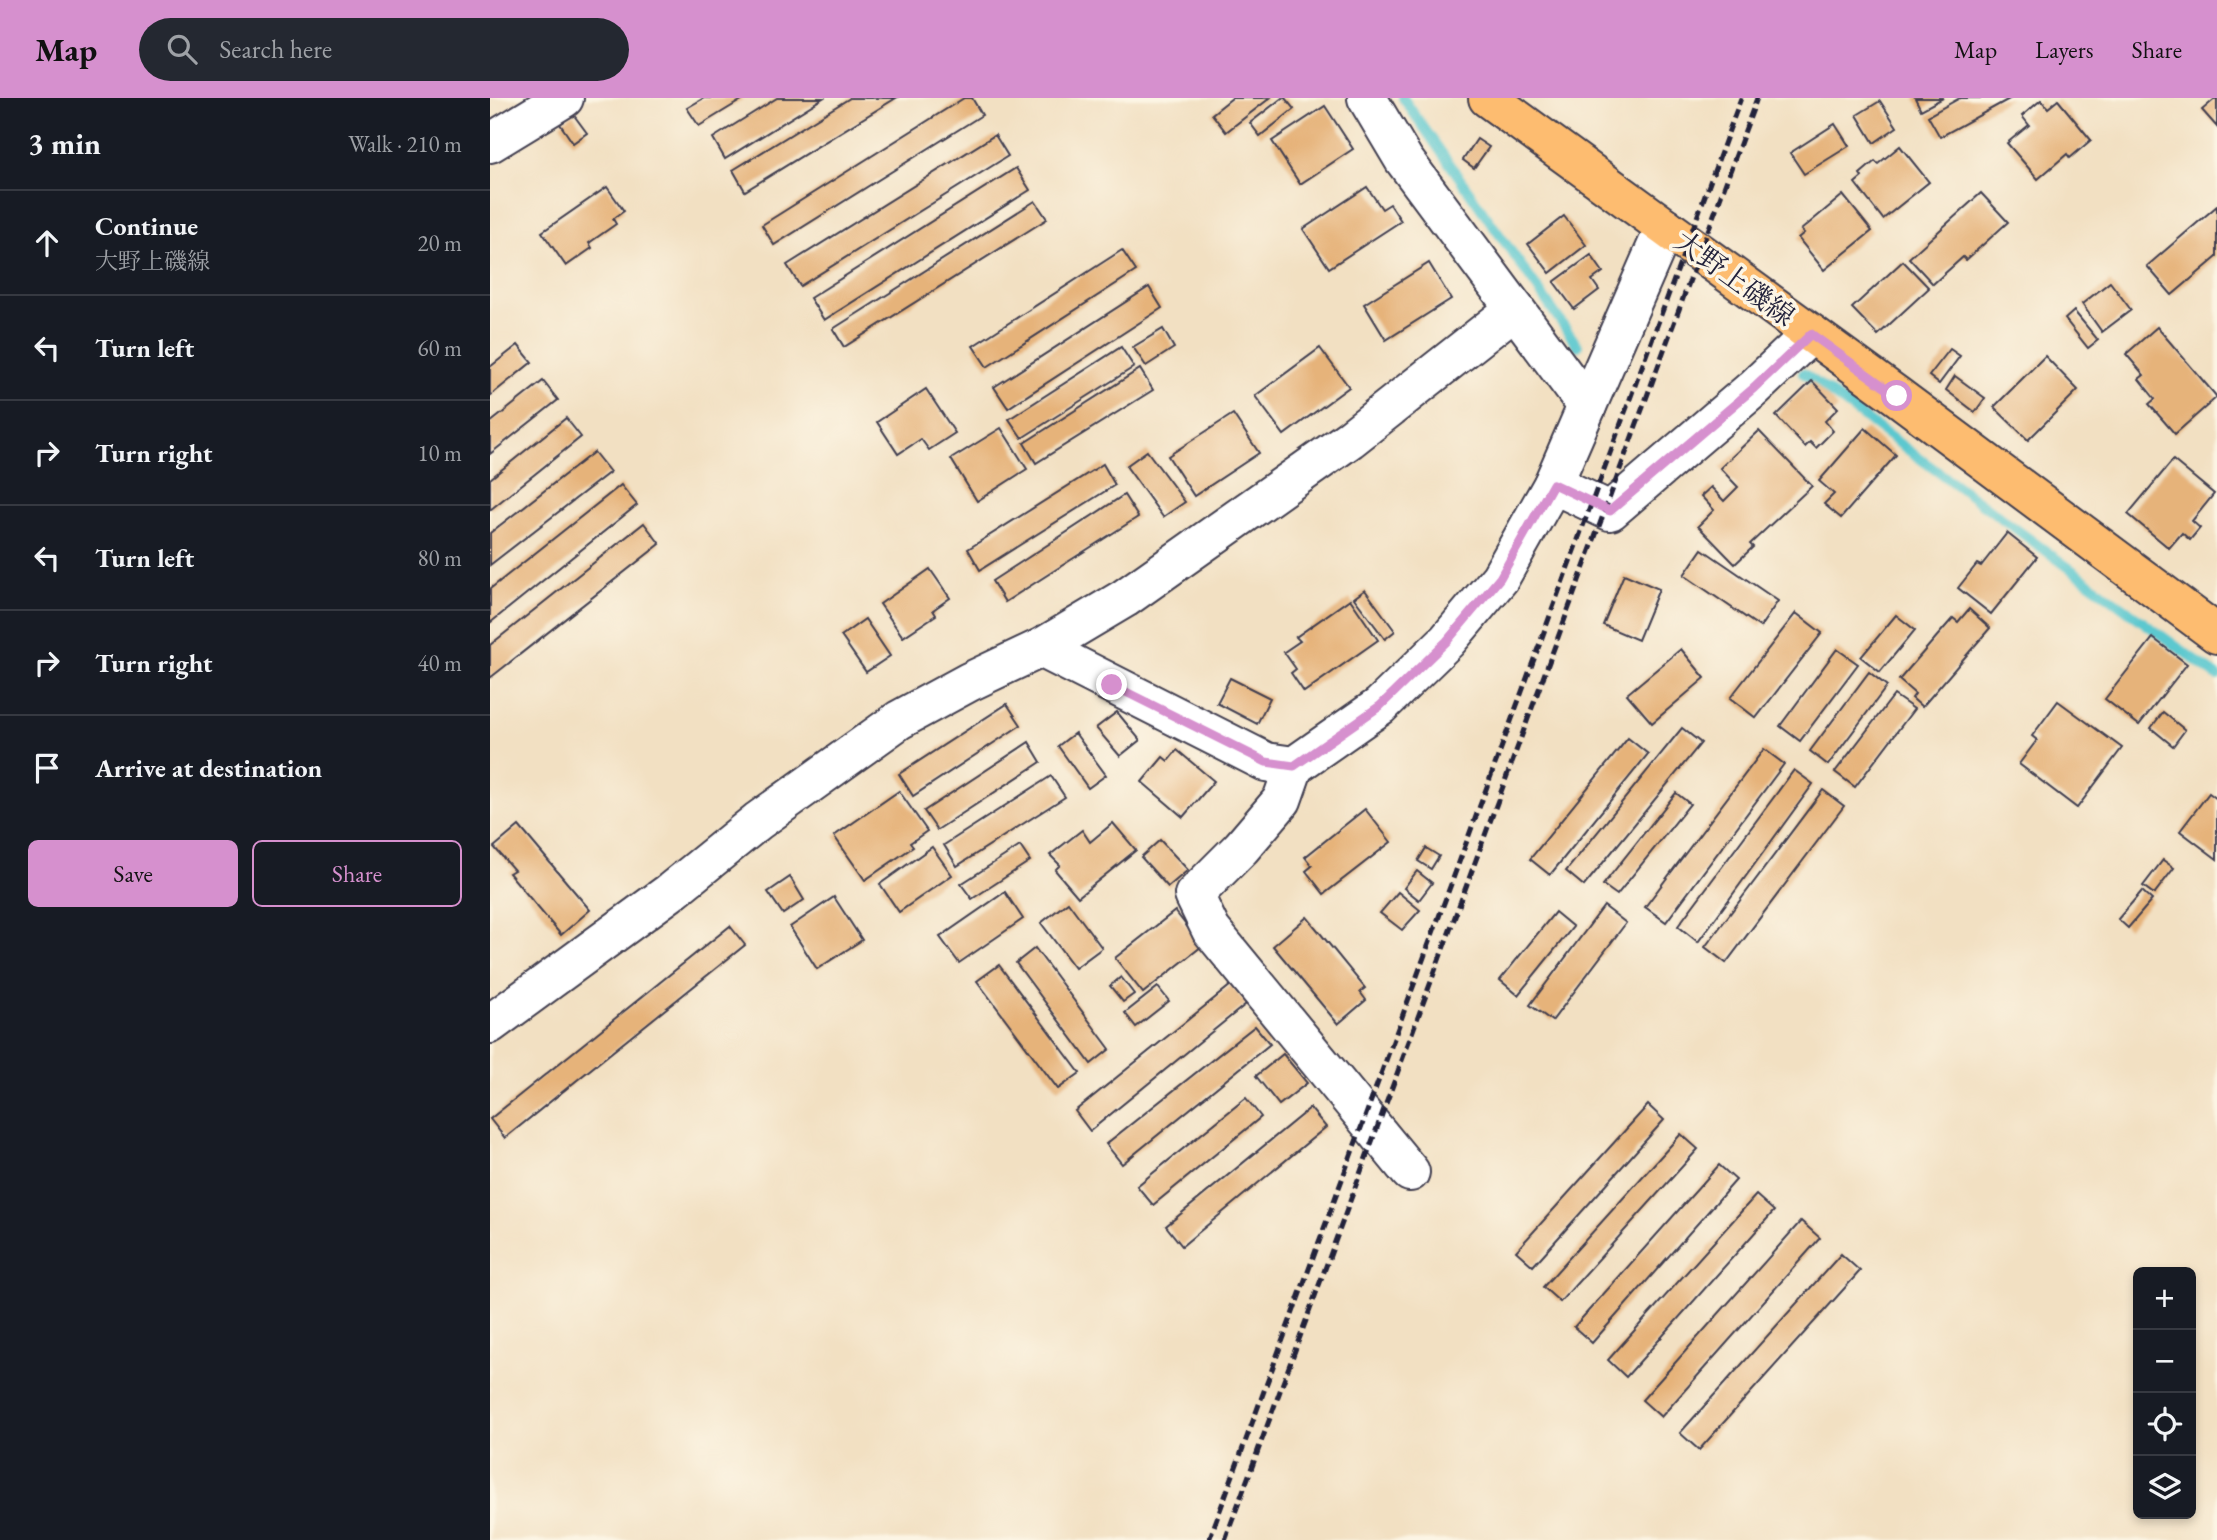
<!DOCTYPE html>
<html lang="en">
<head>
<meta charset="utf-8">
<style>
	body { margin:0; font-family:"EB Garamond","Noto Serif JP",serif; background:#242831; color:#f1f3f6 }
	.controls { position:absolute; right:21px; bottom:21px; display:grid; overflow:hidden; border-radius:10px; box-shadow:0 4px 10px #0003 }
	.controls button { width:63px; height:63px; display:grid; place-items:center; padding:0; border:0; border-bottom:2px solid #363941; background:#171b24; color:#f1f3f6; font:35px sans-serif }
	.stop { position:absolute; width:21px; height:21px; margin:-16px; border:5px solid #d690ce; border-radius:50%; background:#fff }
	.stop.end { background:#d690ce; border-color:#fff; box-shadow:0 2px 7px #0008 }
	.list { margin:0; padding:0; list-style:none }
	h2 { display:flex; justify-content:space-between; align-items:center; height:91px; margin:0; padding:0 28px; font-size:30px }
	h2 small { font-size:23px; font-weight:400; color:#9ea1a6 }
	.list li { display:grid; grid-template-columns:46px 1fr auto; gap:21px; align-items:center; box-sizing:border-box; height:105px; padding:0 28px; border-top:2px solid #363941 }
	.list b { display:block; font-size:26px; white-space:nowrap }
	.list p { margin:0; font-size:23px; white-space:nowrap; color:#9ea1a6 }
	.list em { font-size:23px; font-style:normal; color:#9ea1a6 }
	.actions { display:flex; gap:14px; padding:21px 28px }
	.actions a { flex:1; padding:16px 0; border:2px solid #d690ce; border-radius:10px; text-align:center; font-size:24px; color:#d690ce }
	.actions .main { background:#d690ce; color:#111 }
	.icon { flex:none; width:38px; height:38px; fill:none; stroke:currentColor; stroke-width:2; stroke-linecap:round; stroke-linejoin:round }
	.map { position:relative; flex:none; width:1727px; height:1442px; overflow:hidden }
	header { display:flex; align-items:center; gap:42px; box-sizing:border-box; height:98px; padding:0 35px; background:#d690ce; color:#111 }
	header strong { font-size:33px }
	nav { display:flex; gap:38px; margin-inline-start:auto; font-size:24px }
	.search { width:490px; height:63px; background:#242831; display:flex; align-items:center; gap:18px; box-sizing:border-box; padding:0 24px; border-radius:38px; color:#9ea1a6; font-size:26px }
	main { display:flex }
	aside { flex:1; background:#171b24 }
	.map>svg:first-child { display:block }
</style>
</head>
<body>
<header>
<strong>Map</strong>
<div class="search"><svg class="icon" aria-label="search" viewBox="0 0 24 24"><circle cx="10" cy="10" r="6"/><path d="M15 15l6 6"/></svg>Search here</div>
<nav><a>Map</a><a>Layers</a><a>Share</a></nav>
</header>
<main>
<aside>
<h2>3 min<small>Walk · 210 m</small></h2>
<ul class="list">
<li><svg class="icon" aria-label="ahead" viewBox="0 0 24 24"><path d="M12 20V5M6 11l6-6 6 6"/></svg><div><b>Continue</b><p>大野上磯線</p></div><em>20 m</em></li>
<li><svg class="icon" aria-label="left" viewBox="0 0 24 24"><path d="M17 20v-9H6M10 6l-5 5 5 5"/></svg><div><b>Turn left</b></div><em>60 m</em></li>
<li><svg class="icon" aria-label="right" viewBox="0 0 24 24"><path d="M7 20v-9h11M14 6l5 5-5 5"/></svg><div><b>Turn right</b></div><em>10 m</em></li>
<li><svg class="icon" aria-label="left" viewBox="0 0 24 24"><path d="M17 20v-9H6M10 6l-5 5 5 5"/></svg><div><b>Turn left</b></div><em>80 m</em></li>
<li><svg class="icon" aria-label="right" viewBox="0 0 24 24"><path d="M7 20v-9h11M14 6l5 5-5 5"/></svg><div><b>Turn right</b></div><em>40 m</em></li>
<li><svg class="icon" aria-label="arrive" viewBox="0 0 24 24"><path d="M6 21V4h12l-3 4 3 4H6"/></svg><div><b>Arrive at destination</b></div></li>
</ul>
<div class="actions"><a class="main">Save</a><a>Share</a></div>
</aside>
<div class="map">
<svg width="1727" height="1442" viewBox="0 0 1727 1442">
	<rect width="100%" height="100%" fill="#fcf5e5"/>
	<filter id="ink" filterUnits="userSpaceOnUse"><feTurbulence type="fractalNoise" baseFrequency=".0143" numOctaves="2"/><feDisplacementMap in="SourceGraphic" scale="14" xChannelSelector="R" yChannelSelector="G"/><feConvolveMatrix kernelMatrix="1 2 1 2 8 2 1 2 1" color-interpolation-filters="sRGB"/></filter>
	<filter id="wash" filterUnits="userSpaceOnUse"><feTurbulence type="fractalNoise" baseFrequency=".00686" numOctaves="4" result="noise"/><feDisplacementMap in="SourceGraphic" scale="28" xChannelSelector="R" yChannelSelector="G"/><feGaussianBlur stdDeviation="1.57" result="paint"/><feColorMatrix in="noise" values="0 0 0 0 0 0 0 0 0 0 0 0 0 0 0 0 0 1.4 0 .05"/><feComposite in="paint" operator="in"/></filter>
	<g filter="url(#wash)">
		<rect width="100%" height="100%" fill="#f2e0c2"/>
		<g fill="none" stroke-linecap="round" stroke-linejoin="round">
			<g stroke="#5bc8cf" stroke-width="10">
				<polyline points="913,0 1088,248"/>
				<polyline points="1313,275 1727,578"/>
			</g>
		</g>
		<g id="blocks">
			<g fill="#e6b37a">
				<polygon points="214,0 255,0 209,28 197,10"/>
				<polygon points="287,0 333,0 235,61 223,40"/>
				<polygon points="360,0 406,0 255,93 243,72"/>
				<polygon points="474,0 482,0 492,17 284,147 272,127"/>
				<polygon points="742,0 780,0 736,34 722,16"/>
				<polygon points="792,0 795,0 804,11 770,38 760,25"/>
				<polygon points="1425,0 1453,0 1431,12"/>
				<polygon points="1470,0 1521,0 1450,39 1438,18"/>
				<polygon points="1726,0 1727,0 1727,29 1712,12"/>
				<polygon points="1551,2 1558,10 1568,2 1601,42 1580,60 1577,56 1548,81 1517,45 1539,27 1532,18"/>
				<polygon points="1390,3 1407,29 1384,45 1367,17"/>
				<polygon points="835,8 863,51 810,86 782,43"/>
				<polygon points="83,16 97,35 83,45 70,26"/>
				<polygon points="1345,26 1359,48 1314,76 1300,55"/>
				<polygon points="505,37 518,58 310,188 297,167"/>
				<polygon points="987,41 999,49 984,70 973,62"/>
				<polygon points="1410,48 1439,84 1393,121 1365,85 1372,79 1370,76 1385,63 1388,66"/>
				<polygon points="526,70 540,92 334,222 320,200"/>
				<polygon points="117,89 134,113 123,121 126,126 99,145 102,150 76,168 52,134"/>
				<polygon points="877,89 892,111 900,106 911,123 839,170 813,131"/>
				<polygon points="1491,95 1518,124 1476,162 1473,159 1443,186 1419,160"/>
				<polygon points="1353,97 1382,133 1334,172 1308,140 1314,135 1311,132"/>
				<polygon points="545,103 557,121 354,249 343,231"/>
				<polygon points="1727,108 1727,159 1682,197 1657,168"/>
				<polygon points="1074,118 1096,147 1060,175 1038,146"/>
				<polygon points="632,152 646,173 497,269 483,248"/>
				<polygon points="1101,157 1113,174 1102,182 1109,192 1084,211 1064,184"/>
				<polygon points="1413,163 1439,190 1388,237 1362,210"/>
				<polygon points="939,165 961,201 896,242 874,206"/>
				<polygon points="1620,184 1641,212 1612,234 1592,206"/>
				<polygon points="659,189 672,210 518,310 504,289"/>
				<polygon points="1584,213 1608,242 1598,250 1575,221"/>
				<polygon points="1667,229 1727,299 1685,336 1659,306 1665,301 1649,281 1654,277 1636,256"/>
				<polygon points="673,231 684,250 656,268 643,249"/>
				<polygon points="28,247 42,264 0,298 0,269"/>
				<polygon points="631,249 644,269 532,340 519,321"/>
				<polygon points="830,250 859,289 794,337 765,298"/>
				<polygon points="1460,251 1470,258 1449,286 1439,278"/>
				<polygon points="1555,258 1588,292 1538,342 1504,309"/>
				<polygon points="650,271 663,292 546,365 534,345"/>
				<polygon points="1465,278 1495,300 1485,314 1456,292"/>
				<polygon points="53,283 68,302 0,356 0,325"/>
				<polygon points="1322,283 1348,310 1335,323 1343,333 1326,350 1320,344 1315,349 1286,318"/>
				<polygon points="436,291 465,335 439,352 431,341 408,356 387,324"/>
				<polygon points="743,316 769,355 704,398 678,358"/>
				<polygon points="76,320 91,339 0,412 0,381"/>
				<polygon points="511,330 537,371 487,403 461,361"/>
				<polygon points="1375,330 1406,357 1351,420 1334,406 1344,396 1329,383"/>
				<polygon points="1269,333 1322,388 1260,446 1263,449 1245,466 1208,428 1224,412 1211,398 1221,389 1234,403 1248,389 1230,370"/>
				<polygon points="657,353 695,404 673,419 636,368"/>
				<polygon points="104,354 120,374 0,467 0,435"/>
				<polygon points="1683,362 1724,396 1702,423 1710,430 1700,442 1692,435 1679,450 1638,416"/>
				<polygon points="613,366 625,387 490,472 478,451"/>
				<polygon points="131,387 147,407 0,525 0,491"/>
				<polygon points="634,397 648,419 515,504 502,483"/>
				<polygon points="154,425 170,446 0,580 0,547"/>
				<polygon points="1517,435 1547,459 1501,516 1468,490 1487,466 1491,468"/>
				<polygon points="1212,451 1288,503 1270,529 1194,477"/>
				<polygon points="440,471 460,500 443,512 446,517 413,539 390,506"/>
				<polygon points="1134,476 1169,491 1148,542 1113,527"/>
				<polygon points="875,492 905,533 895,541 864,500"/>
				<polygon points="860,501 888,542 814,594 801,575 806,571 794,554 810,543 806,539"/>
				<polygon points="1479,511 1500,530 1432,609 1422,600 1425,596 1409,582 1463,520 1468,524"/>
				<polygon points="1306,515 1332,535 1266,620 1240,600"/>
				<polygon points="1406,517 1425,532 1390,574 1371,559"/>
				<polygon points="375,521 400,558 376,574 351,538"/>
				<polygon points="1663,540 1697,566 1649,627 1615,601"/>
				<polygon points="1191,551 1215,580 1162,625 1137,596"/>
				<polygon points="1347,551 1368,566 1310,643 1290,628"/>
				<polygon points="1379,574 1397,588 1338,667 1320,653"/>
				<polygon points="740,580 780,600 767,626 727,605"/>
				<polygon points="1404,597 1424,611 1365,689 1345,674"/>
				<polygon points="1568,603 1632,650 1587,710 1529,666 1547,642 1542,638"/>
				<polygon points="517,606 531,627 423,698 409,676"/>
				<polygon points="627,614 650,642 630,658 606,630"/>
				<polygon points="1673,614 1695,632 1683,648 1661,630"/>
				<polygon points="1192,630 1211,645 1094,788 1076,773"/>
				<polygon points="585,635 616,677 598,690 568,648"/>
				<polygon points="1138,640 1158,656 1060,777 1040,761"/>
				<polygon points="539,644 551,664 447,732 434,713"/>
				<polygon points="1274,651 1294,666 1176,824 1155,809"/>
				<polygon points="687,652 724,683 693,719 652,684 673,659 678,663"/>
				<polygon points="1304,672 1323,686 1208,844 1188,828"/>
				<polygon points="561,678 575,699 467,768 454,747"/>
				<polygon points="1333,692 1354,708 1236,865 1215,849"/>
				<polygon points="409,693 437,733 420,745 423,749 375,782 344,738"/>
				<polygon points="1186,695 1200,706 1127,797 1113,787"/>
				<polygon points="1719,695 1727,701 1727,761 1690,733"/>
				<polygon points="875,711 901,744 834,796 816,773 822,768 815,759"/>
				<polygon points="623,725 646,752 588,799 565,772 570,767 560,757 592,732 600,744"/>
				<polygon points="29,728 100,812 71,837 19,775 24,772 4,749"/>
				<polygon points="670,742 698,772 678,789 651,759"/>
				<polygon points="530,748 540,763 482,801 471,786"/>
				<polygon points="442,749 462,777 409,814 390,786"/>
				<polygon points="936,750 949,758 941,771 928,763"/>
				<polygon points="1673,762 1684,770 1664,796 1653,788"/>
				<polygon points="927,773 942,785 929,802 914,790"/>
				<polygon points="300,779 314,802 293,816 278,794"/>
				<polygon points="1652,793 1662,802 1638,830 1628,821"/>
				<polygon points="515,794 533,821 469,865 450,839"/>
				<polygon points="908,794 930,812 912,832 890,815"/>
				<polygon points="344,799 372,842 327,871 300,829"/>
				<polygon points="578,804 612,850 585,870 551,825"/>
				<polygon points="1114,808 1136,825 1062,923 1040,907"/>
				<polygon points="685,813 712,848 653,895 625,860"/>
				<polygon points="1065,814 1083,829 1028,897 1010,882"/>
				<polygon points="817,819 875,890 870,894 876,902 848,926 783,848"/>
				<polygon points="240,828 255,847 15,1040 0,1021"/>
				<polygon points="545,850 620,951 601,966 526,865"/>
				<polygon points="509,867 590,975 568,991 487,883"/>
				<polygon points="631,879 644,896 633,904 620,888"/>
				<polygon points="741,887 756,906 600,1033 585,1013"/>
				<polygon points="668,889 679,903 646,929 635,915"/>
				<polygon points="765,928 780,946 632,1066 616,1046"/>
				<polygon points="793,956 817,985 789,1007 766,978"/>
				<polygon points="756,1000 771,1019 663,1107 647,1088"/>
				<polygon points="1158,1007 1174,1022 1043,1168 1026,1153"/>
				<polygon points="820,1010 836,1029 692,1148 676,1128"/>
				<polygon points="1191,1036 1208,1051 1070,1204 1053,1189"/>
				<polygon points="1229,1067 1246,1082 1102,1245 1084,1229"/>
				<polygon points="1266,1097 1284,1113 1136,1279 1118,1262"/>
				<polygon points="1311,1123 1330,1140 1171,1319 1152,1302"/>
				<polygon points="1351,1156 1370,1173 1209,1352 1190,1335"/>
			</g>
		</g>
	</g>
	<g filter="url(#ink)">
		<use href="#blocks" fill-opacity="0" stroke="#413e4f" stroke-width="2"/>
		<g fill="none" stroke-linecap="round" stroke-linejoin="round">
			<g stroke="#413e4f" stroke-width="42">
				<g id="minor">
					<polyline points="877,0 914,62 1097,308"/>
					<polyline points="0,45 74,0"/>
					<polyline points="1063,386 1120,413 1264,290 1321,236"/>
					<polyline points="551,550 776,664 804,668 890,608 957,543 1010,480 1063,386 1175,129"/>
					<polyline points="804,668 792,702 751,750 704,797 721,832 920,1074"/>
					<polyline points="0,926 179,795 268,723 409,622 479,584 551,550 635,500 860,341 1025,211"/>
				</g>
			</g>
			<g stroke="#413e4f" stroke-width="42">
				<polyline id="major" points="998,0 1407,298 1727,536"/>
			</g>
			<use href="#minor" stroke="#fff" stroke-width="38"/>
			<use href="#major" stroke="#fdbc6f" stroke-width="38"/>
			<g stroke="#22223b" stroke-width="5" stroke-dasharray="10 5" stroke-linecap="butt">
				<polyline points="719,1442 1251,0"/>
				<polyline points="735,1442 1267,0"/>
			</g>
		</g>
	</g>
	<g fill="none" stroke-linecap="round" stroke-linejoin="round" filter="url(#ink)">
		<polyline stroke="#d690ce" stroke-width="9" points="622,587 776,664 804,668 890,608 957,543 1010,480 1063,386 1120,413 1264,290 1321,236 1407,298"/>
	</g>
	<g text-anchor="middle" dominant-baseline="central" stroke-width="7" stroke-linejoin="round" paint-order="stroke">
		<g font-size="28" fill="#22223b" stroke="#fcf5e5">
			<text transform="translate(1245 180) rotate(36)">大野上磯線</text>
		</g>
	</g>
</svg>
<div class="controls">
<button>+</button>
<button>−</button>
<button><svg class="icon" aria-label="locate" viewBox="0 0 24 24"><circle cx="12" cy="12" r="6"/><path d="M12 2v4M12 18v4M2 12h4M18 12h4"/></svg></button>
<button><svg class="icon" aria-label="layers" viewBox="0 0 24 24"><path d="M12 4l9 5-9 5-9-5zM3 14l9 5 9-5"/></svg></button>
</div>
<div class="stop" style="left:1407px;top:298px"></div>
<div class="stop end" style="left:622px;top:587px"></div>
</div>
</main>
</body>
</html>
